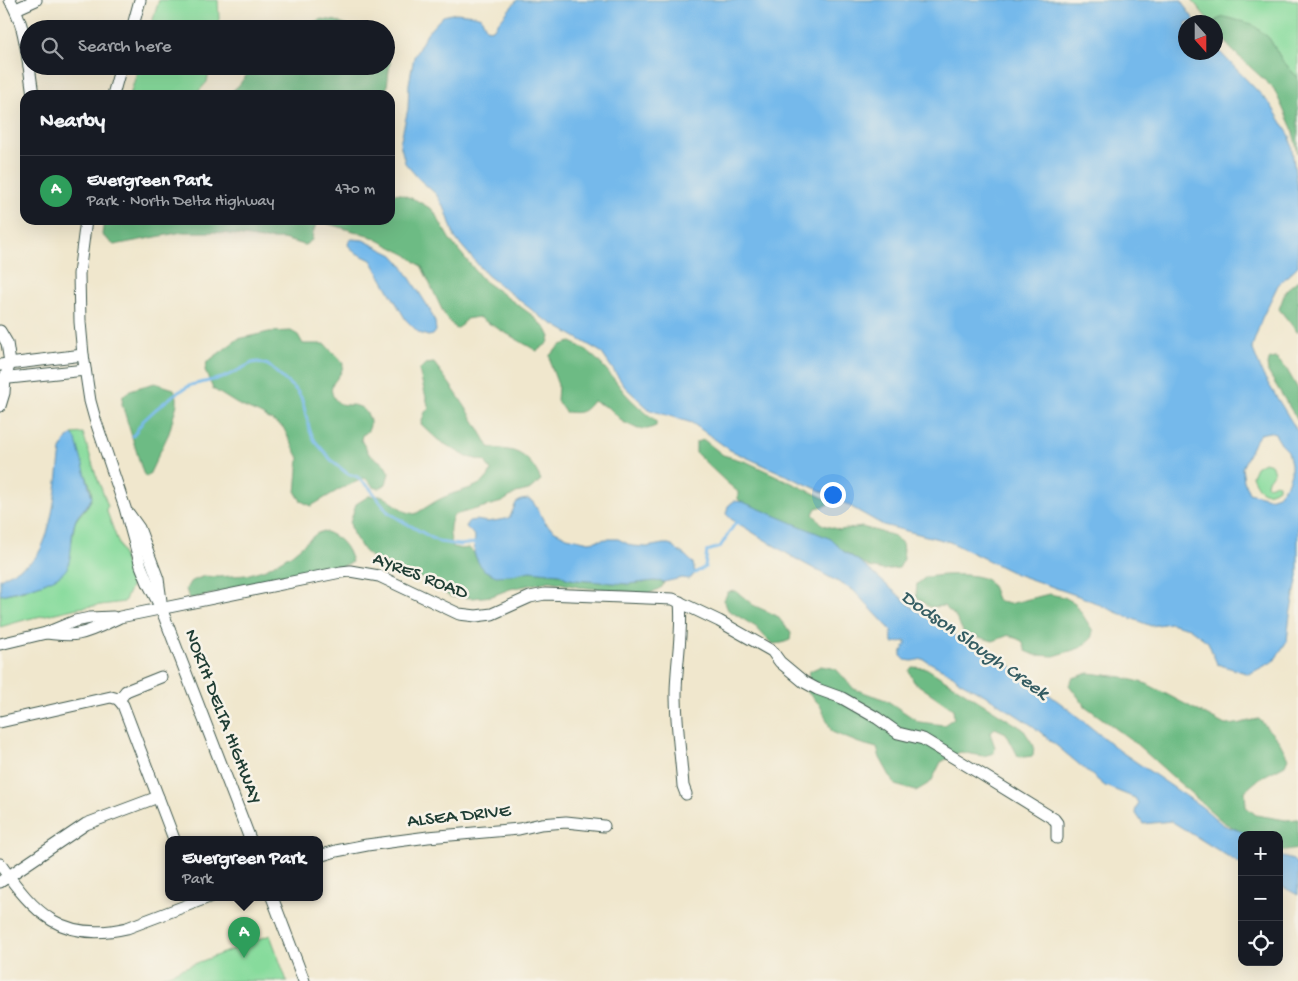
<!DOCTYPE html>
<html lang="en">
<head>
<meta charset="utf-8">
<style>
	body { margin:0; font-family:"Gochi Hand",sans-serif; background:#242831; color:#f1f3f6 }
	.controls { position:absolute; right:15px; bottom:15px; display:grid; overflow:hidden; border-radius:10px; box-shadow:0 5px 20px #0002 }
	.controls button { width:45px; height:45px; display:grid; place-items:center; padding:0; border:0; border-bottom:1px solid #363941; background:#171b24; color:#f1f3f6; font:25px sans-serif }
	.compass { position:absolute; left:1178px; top:15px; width:45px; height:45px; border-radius:50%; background:#171b24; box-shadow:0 5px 20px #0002; rotate:159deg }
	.you { position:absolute; left:832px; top:494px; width:18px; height:18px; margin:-12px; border:4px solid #fff; border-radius:50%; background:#1a73e8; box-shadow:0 0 0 8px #1a73e833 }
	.badge { display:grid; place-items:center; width:32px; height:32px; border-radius:50%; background:#1f6fb2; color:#fff; font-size:16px; font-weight:700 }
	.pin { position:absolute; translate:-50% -41px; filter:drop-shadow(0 1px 2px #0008) }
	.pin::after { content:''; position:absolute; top:26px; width:18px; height:15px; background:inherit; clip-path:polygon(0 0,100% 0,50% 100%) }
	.popup { position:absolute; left:165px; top:836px; width:158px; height:65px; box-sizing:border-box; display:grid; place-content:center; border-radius:10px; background:#171b24; filter:drop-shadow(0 1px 4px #0005); font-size:16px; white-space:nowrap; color:#9ea1a6 }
	.popup b { font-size:19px; color:#f1f3f6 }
	.popup::after { content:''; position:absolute; left:50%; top:100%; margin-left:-10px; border:10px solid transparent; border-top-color:#171b24 }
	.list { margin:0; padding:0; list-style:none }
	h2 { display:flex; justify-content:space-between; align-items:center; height:65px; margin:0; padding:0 20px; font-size:21px }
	h2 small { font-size:16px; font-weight:400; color:#9ea1a6 }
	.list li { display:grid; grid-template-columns:32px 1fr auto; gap:15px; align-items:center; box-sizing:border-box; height:70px; padding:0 20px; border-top:1px solid #363941 }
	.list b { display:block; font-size:19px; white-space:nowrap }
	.list p { margin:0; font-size:16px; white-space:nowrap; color:#9ea1a6 }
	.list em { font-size:16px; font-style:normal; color:#9ea1a6 }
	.icon { flex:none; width:28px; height:28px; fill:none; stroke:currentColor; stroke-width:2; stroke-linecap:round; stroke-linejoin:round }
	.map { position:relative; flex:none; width:1298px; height:981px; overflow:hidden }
	.search { position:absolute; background:#171b24; box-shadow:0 5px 20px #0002; left:20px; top:20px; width:375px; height:55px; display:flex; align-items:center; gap:12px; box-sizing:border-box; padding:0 18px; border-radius:28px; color:#9ea1a6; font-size:19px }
	.panel { position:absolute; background:#171b24; box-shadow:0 5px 20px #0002; left:20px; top:90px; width:375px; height:135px; border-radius:15px }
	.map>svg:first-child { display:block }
</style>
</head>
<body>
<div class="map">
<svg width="1298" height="981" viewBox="0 0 1298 981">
	<rect width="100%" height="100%" fill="#f7f3e8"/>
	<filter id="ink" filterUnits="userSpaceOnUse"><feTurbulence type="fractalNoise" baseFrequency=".02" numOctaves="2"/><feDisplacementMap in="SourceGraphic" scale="10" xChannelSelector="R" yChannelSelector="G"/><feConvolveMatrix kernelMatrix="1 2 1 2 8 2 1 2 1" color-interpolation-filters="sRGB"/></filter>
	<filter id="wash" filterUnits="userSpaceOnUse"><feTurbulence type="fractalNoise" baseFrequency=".0096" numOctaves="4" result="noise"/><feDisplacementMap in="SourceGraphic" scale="20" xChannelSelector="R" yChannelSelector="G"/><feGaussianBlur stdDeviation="1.12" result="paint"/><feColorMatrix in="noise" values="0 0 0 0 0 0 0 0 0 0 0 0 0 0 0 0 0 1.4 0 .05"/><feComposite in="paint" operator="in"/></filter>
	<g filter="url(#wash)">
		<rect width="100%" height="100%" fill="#f0e7cd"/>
		<g fill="#87db9c" stroke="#538c68">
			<polygon points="159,0 218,0 219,19 218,29 150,29"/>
			<polygon points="1192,0 1298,0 1298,78 1282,60 1269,38 1216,20 1217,29 1216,28 1216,22 1210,22"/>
			<polygon points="139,66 210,66 207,82 195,95 130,95"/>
			<path d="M 83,433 L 95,472 L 108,506 L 106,509 L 133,583 L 124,602 L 78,608 L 28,619 L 0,627 L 0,595 L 21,591 L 44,583 L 60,575 L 68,563 L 75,522 C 79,514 87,509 91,500 C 94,491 87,479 84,470 C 80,459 78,447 74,436 L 72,434 Z"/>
			<path d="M 1264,462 L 1271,464 L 1274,472 L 1268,480 L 1267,484 L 1269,486 L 1275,483 L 1278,484 L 1278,488 C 1264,498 1258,490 1252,476 L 1256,467 Z"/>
			<polygon points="270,935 287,981 149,981 150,981"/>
		</g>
		<g fill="#6dbb84" stroke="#467c5c">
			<polygon points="1224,17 1252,24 1269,38 1282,60 1298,78 1298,153 1292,128 1274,89 1230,48 1217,29 1216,20"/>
			<polygon points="322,19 336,21 359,29 295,29"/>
			<polygon points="386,48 390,62 386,95 228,95 239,85 253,66 386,66"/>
			<polygon points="390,193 400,194 416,200 433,210 450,240 484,281 532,315 546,329 550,337 548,343 537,351 478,317 466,319 461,326 456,329 445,316 422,267 407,255 368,235 325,223 316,224 313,233 312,240 305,245 283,239 263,239 216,232 182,232 114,245 102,235 104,220 390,220"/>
			<polygon points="1298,280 1298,333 1279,309 1286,290"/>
			<path d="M 291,331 L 298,335 L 303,344 L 325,344 C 331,352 339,356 343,364 C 343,367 342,370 341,372 C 338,379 329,384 332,393 C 333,397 337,403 341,404 C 346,406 352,404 357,406 C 370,409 376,430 362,435 L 361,440 L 369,454 L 384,464 L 389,473 L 386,484 L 380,488 L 375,488 L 365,478 L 340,489 L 311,506 L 301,501 L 296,493 L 299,458 L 283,427 L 260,414 L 237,404 L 213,389 L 205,370 L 207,362 L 238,339 L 269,332 Z"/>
			<path d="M 571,342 C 595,352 609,373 624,392 C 633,403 645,412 656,421 L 656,426 L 648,429 L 638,429 L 623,422 L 609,408 L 593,401 C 583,414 580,413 565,412 L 557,401 L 558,385 L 551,366 L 550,355 L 561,345 Z"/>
			<polygon points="1276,358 1286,368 1298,389 1298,421 1268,372 1267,364 1270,359"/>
			<path d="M 434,363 C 455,390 473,417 489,447 C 497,449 505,449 513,451 C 527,455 535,467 541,480 L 529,490 L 516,493 L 502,502 L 454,515 C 448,525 449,536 453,547 L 461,549 L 469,548 L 474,553 L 478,562 L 512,575 L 530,571 L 560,574 L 566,578 L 575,580 L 628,584 L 654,581 L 664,582 L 662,587 L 649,594 L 578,587 L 550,581 L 510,589 L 492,596 L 473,598 L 451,597 L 421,578 L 378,563 L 364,551 L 353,534 L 350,523 L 356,504 L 369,496 L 383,496 L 406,512 L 415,514 C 426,508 436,500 447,496 C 462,489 485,488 491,471 L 485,461 L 467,457 L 438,440 L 421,424 L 425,412 L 429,409 L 419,370 L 425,364 Z"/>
			<polygon points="155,383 174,389 177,397 177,404 169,433 149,475 146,477 143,473 122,404 123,396 133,389"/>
			<polygon points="704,440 723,455 747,462 828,500 828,505 816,508 813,514 823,525 840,530 862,527 892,535 902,543 904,559 899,568 883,570 869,567 820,536 782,519 751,509 738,499 738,492 725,481 696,453 696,442"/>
			<path d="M 323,531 C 339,536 348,546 352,562 L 337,569 L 189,599 L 186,589 L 190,582 L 204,576 L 218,577 L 246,575 L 266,569 L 292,554 L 316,534 Z"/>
			<path d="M 944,575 C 956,575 982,573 990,583 C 994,588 995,596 998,601 L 1009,604 L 1049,594 L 1064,597 L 1075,603 L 1093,631 L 1091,639 L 1080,648 L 1054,656 L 1035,655 L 1026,651 L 1022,641 L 1009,635 L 993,641 L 964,633 L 955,616 L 944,606 L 929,607 L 916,597 L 917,584 L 926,577 Z"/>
			<polygon points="736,591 753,605 777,616 791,633 790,640 782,643 773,644 768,640 756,627 728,610 724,600 728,592"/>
			<polygon points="821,666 836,669 854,689 886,700 919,722 944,725 954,718 953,709 914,682 909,671 912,667 926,668 1023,729 1034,746 1033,756 1024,757 1018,756 1006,733 995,728 990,733 995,747 994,753 983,756 960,752 941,762 931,782 916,791 895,785 880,758 877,748 859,743 832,732 820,705 806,691 810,671"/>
			<path d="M 1089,673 L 1122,677 L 1147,684 L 1225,725 C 1237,725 1247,721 1259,719 L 1279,741 L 1288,758 L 1285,765 L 1260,778 L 1245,791 L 1246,807 L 1256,815 L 1286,820 L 1298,819 L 1298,849 L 1285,851 L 1279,849 L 1279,835 L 1247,835 L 1223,822 L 1133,741 L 1085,706 L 1069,685 L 1073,678 Z"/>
		</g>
		<g fill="#74b9eb" stroke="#4a7b90" fill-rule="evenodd">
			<path d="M 517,0 L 1181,0 L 1187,10 L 1196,22 L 1186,22 L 1186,52 L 1216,52 L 1216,48 L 1271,105 L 1290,136 L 1298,192 L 1298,266 L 1278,285 L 1262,318 L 1252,347 L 1263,375 L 1298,432 L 1298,576 L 1290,615 L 1287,641 L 1274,661 L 1249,674 L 1217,664 L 1208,642 L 1189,628 L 1170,623 L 1151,626 L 1118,613 L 1087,599 L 1016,574 L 950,542 L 883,525 L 830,495 L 730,450 L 692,423 L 650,410 L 625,387 L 601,352 L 541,317 L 487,275 L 455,238 L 446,211 L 436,194 L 419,179 L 405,163 L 400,143 L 408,109 L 409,84 L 414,57 L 427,33 L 443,16 L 456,13 L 475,15 L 481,17 L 486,28 L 490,30 L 494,28 ZM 1269,432 L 1275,434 L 1281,444 L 1288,451 L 1291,464 L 1291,473 L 1287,484 L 1278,495 L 1269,498 L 1249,493 L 1244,481 L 1242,468 L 1254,443 L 1260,434 Z"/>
			<polygon points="352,239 363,240 393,255 401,264 429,308 435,322 436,331 433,335 428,336 419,333 406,320 371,260 354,252 348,245 349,241"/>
			<path d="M 72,434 L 74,436 L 76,440 L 92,497 C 88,507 77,514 75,522 C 70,537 73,554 67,568 C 60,582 15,592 0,595 L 0,579 C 8,574 29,565 34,559 C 53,539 57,478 61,450 L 65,441 Z"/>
			<polygon points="528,499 533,502 546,524 555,531 567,537 589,542 606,539 618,539 632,546 647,547 663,544 669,544 686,556 693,563 695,573 691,578 688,579 682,578 664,582 654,581 628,584 575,580 566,578 560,574 530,571 512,575 496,576 484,570 478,562 474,553 475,537 472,533 466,527 467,523 469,521 476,520 487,522 506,519 510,517 516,503 521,500"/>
			<polygon points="734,501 743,502 831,539 843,551 859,561 911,606 961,640 1011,666 1067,708 1120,751 1202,807 1223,825 1249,834 1250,835 1242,835 1242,865 1171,821 1143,824 1135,812 1138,803 1135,798 1105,786 1033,726 990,698 959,681 953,675 923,659 912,661 905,660 901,656 901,653 906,644 906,641 893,643 892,641 891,630 853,590 796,559 731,519 726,514 728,506"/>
			<polygon points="1279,856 1293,860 1298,865 1298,895 1279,885"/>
		</g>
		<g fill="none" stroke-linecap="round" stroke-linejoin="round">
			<g stroke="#74b9eb" stroke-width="3">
				<polyline points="133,436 143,421 156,409 175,394 191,385 222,378 233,373 252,363 258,362 268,365 297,391 302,399 310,431 315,441 333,462 348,474 356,476 369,487 388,512 404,522 439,542 460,545 475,543"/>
				<polyline points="695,573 705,567 707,551 720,547 736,522 740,524"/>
			</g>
		</g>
	</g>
	<g filter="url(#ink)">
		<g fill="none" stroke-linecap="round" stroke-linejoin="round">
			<g stroke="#3e564b" stroke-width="13">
				<g id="minor">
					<path d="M 10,0 C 23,22 25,41 29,66"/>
					<polyline points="16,9 36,0"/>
					<polyline points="132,29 140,0"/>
					<polyline points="29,66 33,95"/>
					<polyline points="113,95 121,66"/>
					<polyline points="86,220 79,274 80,322 83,355 90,401 95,419 125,508 141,566 148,583 161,608 250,839"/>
					<polyline points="0,331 7,343 10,363 5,378 4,393 0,406"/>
					<polyline points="0,365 83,355"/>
					<polyline points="0,379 85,370"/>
					<polyline points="129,514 139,528 158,579 161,601"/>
					<path d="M 680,602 C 683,633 676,664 676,694 C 676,725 681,756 683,786 L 686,794"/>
					<path d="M 46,633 C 57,634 68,636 78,634 C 93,631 107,623 120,617 L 341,572 L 350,571 L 379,576 L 459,614 L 476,616 L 492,614 L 530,597 L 545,594 L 673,599 L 719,621 L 772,651 L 780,662 L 804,682 L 817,689 L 842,698 L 877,718 L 898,733 L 923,739 L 981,774 L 1054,819 L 1057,823 L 1057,838"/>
					<polyline points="0,644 46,633 75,621 90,618 113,617"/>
					<polyline points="119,700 126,691 161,677"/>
					<polyline points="0,722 111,697 118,699 123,705 174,839"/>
					<polyline points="319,856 336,851 367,845 428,837 519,829 541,824 566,822 604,826"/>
					<path d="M 0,864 C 35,914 62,943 127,928 L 209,897"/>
					<polyline points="0,882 86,824 158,797"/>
					<polyline points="272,897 304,981"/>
				</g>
			</g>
			<use href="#minor" stroke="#fff" stroke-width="11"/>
		</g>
	</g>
	<g text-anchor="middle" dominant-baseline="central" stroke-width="5" stroke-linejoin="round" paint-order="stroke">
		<g font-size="19" fill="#1f3d34" stroke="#f7f3e8">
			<text transform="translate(420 577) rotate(21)">AYRES ROAD</text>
			<text transform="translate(222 717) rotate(69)">NORTH DELTA HIGHWAY</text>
			<text transform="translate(459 817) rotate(-6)">ALSEA DRIVE</text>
		</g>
		<g font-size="20" font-style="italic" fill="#345c62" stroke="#f7f3e8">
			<text transform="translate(974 646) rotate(35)">Dodson Slough Creek</text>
		</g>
	</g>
</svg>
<div class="controls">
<button>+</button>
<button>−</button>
<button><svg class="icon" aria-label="locate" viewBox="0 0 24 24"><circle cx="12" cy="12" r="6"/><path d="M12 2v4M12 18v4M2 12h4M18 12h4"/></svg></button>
</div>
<svg class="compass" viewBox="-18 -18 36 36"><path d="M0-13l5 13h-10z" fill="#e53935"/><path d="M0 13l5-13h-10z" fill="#9ea1a6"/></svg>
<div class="you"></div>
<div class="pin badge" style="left:244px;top:958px;background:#2e9e5b">A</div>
<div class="popup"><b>Evergreen Park</b>Park</div>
<div class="search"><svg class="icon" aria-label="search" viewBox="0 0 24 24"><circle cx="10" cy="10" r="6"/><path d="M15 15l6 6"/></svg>Search here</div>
<section class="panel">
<h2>Nearby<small></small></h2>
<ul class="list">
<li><span class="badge" style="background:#2e9e5b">A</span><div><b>Evergreen Park</b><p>Park · North Delta Highway</p></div><em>470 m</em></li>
</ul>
</section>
</div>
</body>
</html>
